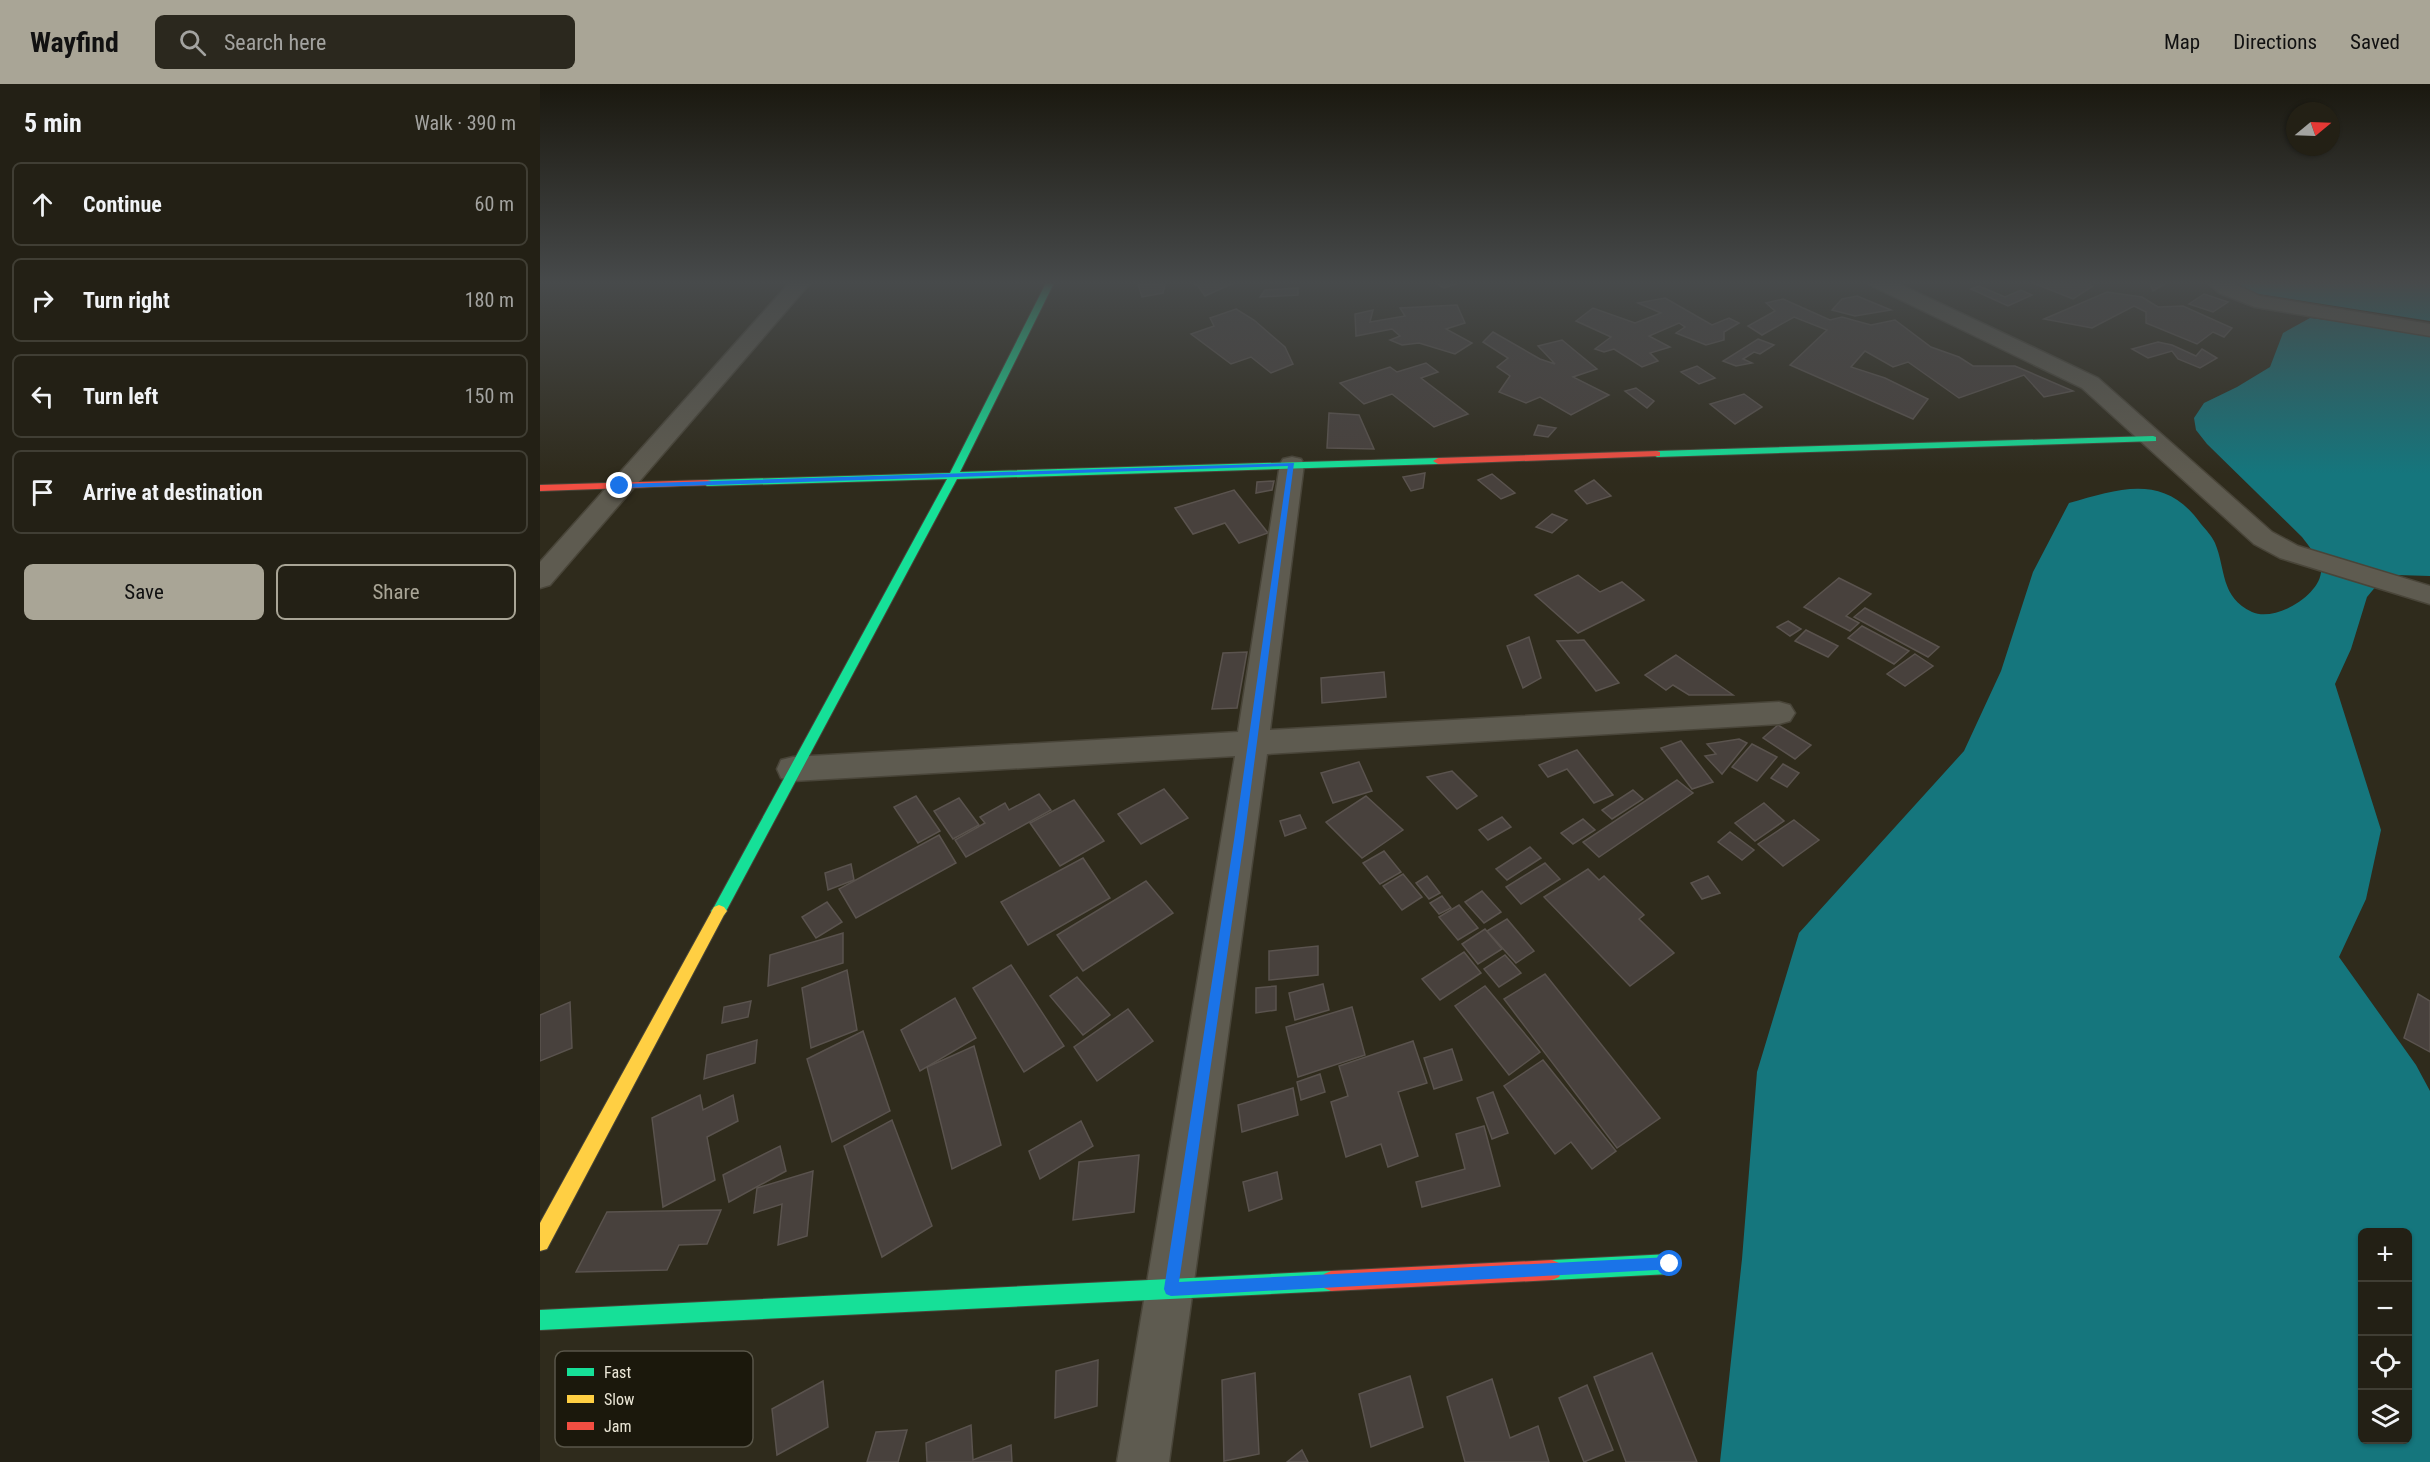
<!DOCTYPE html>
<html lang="en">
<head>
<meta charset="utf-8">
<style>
	body { margin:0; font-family:"Roboto Condensed",sans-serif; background:#2b281e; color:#f1f3f6 }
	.controls { position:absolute; right:18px; bottom:18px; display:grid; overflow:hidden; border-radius:9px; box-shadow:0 2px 4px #0004 }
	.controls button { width:54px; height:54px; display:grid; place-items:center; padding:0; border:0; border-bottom:2px solid #403e34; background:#232015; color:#f1f3f6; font:30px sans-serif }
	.compass { position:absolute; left:1746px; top:18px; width:54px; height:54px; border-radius:50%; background:#232015; box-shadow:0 2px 4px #0004; rotate:71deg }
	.stop { position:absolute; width:18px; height:18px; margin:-14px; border:4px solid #1a73e8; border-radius:50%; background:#fff }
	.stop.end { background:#1a73e8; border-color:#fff; box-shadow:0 2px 6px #0008 }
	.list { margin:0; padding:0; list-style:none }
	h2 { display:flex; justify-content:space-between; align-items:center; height:78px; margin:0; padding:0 24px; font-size:26px }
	h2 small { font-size:20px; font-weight:400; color:#a3a3a0 }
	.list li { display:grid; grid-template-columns:39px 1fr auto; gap:18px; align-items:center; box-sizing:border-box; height:84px; margin:0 12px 12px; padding:0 12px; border:2px solid #403e34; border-radius:9px }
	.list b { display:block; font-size:22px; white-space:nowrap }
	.list em { font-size:20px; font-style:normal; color:#a3a3a0 }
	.actions { display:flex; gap:12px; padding:18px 24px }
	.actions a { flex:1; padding:14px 0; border:2px solid #a9a596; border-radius:9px; text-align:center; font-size:21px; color:#a9a596 }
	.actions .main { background:#a9a596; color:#111 }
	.icon { flex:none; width:33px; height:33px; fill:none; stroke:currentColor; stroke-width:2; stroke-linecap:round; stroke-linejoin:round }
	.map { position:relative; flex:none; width:1890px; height:1378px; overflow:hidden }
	header { display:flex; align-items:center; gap:36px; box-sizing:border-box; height:84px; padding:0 30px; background:#a9a596; color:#111 }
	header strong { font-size:28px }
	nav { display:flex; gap:33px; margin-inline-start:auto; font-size:21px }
	.search { width:420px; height:54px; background:#2b281e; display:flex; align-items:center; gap:15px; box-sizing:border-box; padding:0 21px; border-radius:9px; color:#a3a3a0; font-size:22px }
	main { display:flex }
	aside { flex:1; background:#232015 }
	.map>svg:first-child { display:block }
</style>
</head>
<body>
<header>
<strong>Wayfind</strong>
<div class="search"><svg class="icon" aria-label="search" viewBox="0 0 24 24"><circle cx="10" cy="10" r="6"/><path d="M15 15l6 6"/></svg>Search here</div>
<nav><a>Map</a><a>Directions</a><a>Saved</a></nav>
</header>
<main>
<aside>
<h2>5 min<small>Walk · 390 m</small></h2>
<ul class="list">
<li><svg class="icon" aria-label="ahead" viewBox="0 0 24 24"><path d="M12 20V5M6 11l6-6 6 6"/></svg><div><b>Continue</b></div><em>60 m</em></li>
<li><svg class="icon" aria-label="right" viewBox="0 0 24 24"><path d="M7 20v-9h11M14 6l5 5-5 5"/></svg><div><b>Turn right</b></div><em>180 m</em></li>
<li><svg class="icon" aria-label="left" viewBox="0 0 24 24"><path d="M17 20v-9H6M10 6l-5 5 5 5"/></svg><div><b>Turn left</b></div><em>150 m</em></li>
<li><svg class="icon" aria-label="arrive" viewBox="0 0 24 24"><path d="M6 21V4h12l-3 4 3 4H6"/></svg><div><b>Arrive at destination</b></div></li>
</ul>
<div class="actions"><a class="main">Save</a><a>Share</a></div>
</aside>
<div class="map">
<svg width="1890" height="1378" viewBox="0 0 1890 1378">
	<rect width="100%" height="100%" fill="#2f2b1c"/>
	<g fill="#15767d" fill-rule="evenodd">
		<polygon points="1698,197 1890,197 1890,237 1706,208"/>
		<path d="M 1770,234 L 1858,245 L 1890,253 L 1890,492 L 1857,491 L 1837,501 L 1827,513 L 1811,565 L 1795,600 L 1841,746 L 1826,815 L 1799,873 L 1876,981 L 1890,1007 L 1890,1378 L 1180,1378 L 1202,1175 L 1217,988 L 1259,849 L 1424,667 L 1461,587 L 1493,488 L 1529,419 C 1581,404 1625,389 1661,440 C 1666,446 1672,452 1675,459 C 1686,485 1680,513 1712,528 C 1736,539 1784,509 1781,484 C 1779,474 1768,461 1762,453 L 1667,360 L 1656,346 L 1654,334 L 1664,319 L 1697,303 L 1730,283 L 1743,249 ZM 1822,1148 L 1868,1148 L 1868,1356 L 1822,1356 Z"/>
	</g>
	<g fill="#48413d" stroke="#5a534e" stroke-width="1.5">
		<polygon points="649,197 698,197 665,212 658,202"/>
		<polygon points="892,197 925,197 904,204"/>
		<polygon points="1488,197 1542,197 1553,202 1533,215"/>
		<polygon points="1609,197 1626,197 1627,199 1613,207"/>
		<polygon points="598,200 625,201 623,209 602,213"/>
		<polygon points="1439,202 1465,213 1481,206 1492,211 1468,222 1431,205"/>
		<polygon points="758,204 758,211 720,213 725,206"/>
		<polygon points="1567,208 1602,213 1618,223 1643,222 1692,244 1684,253 1673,248 1657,260 1606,239 1606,228 1594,222 1552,244 1504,235"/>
		<polygon points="1664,210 1688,218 1673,228 1649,220"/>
		<polygon points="1317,212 1351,226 1315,232 1292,226 1302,215"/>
		<polygon points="1125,214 1172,241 1189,234 1199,239 1184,248 1184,256 1166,261 1136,249 1145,243 1139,239 1109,252 1130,263 1110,269 1118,277 1102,283 1074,265 1064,268 1055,265 1071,253 1036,237 1053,224 1095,239 1121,229 1098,219"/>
		<polygon points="1243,215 1290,236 1302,233 1331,241 1355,236 1391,263 1419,273 1433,282 1475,282 1533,307 1504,313 1484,291 1419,314 1368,278 1353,283 1325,267 1311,283 1345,294 1388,315 1373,335 1250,281 1287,246 1254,233 1222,251 1208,242 1235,227 1226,219"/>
		<polygon points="917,221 925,239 906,245 932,259 915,270 879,259 862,261 850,256 860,252 852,245 816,252 815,230 833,226 830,238 865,232 860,224"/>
		<polygon points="696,225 714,236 745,263 753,280 731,289 711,273 691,280 651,250 674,242 670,234"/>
		<polygon points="953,248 1000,275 1015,280 998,262 1022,256 1057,285 1033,293 1069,311 1031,331 1000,313 986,319 959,308 970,292 957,283 968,274 943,258"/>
		<polygon points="1218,255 1234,261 1220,270 1214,268 1203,275 1212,279 1196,282 1183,277"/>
		<polygon points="1618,258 1632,261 1656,272 1662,265 1677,274 1660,284 1638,275 1632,267 1608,274 1592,265"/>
		<polygon points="886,279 898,288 881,294 928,330 894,343 852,310 824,320 800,299 850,283 857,288"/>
		<polygon points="1157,282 1175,294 1159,300 1141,288"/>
		<polygon points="1096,304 1114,317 1107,324 1085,307"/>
		<polygon points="1204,310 1222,323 1195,340 1170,320"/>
		<polygon points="789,329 819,331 834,365 787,364"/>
		<polygon points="998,341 1016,344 1008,353 994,351"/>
		<polygon points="885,389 883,404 871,407 863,393"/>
		<polygon points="952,390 975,409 961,415 938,396"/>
		<polygon points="1054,396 1071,412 1047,420 1035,407"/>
		<polygon points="734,397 732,406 716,409 717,398"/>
		<polygon points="694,406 728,449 699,459 685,439 653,450 635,424"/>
		<polygon points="1012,430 1027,436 1012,449 996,443"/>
		<polygon points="1038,491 1060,508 1082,498 1104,516 1038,549 995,511"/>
		<polygon points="1299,494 1331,510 1306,532 1319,539 1310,547 1264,523"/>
		<polygon points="1325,524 1399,563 1388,573 1314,533"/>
		<polygon points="1248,537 1261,545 1250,552 1237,543"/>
		<polygon points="1322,542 1369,567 1354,580 1308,554"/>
		<polygon points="1266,546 1298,562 1288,573 1255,557"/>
		<polygon points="989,553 1001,594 983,604 967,562"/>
		<polygon points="1044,556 1079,599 1056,607 1017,557"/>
		<polygon points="707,568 697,624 672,625 683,569"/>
		<polygon points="1375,570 1393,582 1365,602 1347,590"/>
		<polygon points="1136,571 1193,611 1149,611 1133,601 1126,606 1105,591"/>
		<polygon points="844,588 846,613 782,619 781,594"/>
		<polygon points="1238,641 1271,661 1255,675 1223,654"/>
		<polygon points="1199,655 1207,659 1182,690 1165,672 1176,670 1167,660"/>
		<polygon points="1141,657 1173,698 1152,705 1121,664"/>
		<polygon points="1212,660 1237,673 1217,697 1192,683"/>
		<polygon points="1037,666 1073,711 1054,719 1027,685 1008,693 999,681"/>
		<polygon points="819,678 832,707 793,719 781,689"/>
		<polygon points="1243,680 1259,689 1247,703 1231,694"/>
		<polygon points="912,687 937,712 917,725 887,693"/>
		<polygon points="1137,696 1153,709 1059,773 1043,758"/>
		<polygon points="624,705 648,734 601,760 578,730"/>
		<polygon points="1093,706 1103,715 1072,735 1062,726"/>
		<polygon points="499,710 511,726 426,773 415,756 445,739 440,733 465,719 469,726"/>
		<polygon points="376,712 400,747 378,759 354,723"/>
		<polygon points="826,712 863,746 822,774 786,738"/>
		<polygon points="419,714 439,741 413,755 394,727"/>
		<polygon points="534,716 564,757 520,782 490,739"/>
		<polygon points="1224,719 1244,737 1215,757 1195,739"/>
		<polygon points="760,731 766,744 745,752 740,737"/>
		<polygon points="962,733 971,743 948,756 939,746"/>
		<polygon points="1043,735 1055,746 1033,760 1021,749"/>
		<polygon points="1254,736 1279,756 1243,782 1218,760"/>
		<polygon points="1190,748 1214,766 1202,776 1178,758"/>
		<polygon points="399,751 416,779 316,834 299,805"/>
		<polygon points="990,763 1001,774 967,796 956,785"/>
		<polygon points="844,767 861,788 840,800 823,779"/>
		<polygon points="543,774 570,814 488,861 461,818"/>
		<polygon points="1005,779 1020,795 981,820 966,803"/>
		<polygon points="311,780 314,796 288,806 285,789"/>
		<polygon points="1048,785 1059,796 1064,792 1104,831 1099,835 1134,869 1090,902 1004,813"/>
		<polygon points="863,790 882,813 862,826 843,802"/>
		<polygon points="887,792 900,809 889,815 876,799"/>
		<polygon points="1168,792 1180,809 1162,815 1151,799"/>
		<polygon points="606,797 633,829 543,887 517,851"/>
		<polygon points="942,807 961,828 944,839 925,818"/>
		<polygon points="902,812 911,824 899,830 890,819"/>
		<polygon points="287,818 302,838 276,854 262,833"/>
		<polygon points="919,821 938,844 918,856 899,833"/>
		<polygon points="967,835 994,867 976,879 947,847"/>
		<polygon points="945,845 962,865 938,880 922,860"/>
		<polygon points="303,849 303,879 228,902 230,871"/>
		<polygon points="778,862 778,891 729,896 729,867"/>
		<polygon points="924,868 941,889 900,916 882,895"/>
		<polygon points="965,871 981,889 959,903 944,885"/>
		<polygon points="471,881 524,962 484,988 433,904"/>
		<polygon points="307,886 317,946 271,964 262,904"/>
		<polygon points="1005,890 1120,1034 1077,1064 964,915"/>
		<polygon points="537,893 570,931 543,951 510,912"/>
		<polygon points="783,900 789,926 755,936 749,909"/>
		<polygon points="736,902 736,926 716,929 716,904"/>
		<polygon points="945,902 1000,968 969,991 915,922"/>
		<polygon points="1878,910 1890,917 1890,968 1864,954"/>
		<polygon points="415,914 436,954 380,987 361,946"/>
		<polygon points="211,917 208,933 182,939 184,923"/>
		<polygon points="30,918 32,964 0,977 0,931"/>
		<polygon points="812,923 825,971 758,993 746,943"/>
		<polygon points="588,925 613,957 557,997 534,963"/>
		<polygon points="323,947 350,1027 292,1058 267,975"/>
		<polygon points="217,956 215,979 164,995 167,971"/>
		<polygon points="873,957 887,999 858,1008 878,1072 848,1083 841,1060 806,1073 791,1018 808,1012 799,982"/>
		<polygon points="434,962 461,1061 412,1085 387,983"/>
		<polygon points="912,965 922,996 894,1005 884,974"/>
		<polygon points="1003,976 1076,1067 1052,1085 1031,1058 1015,1070 964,1002"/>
		<polygon points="780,990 785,1008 761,1016 757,998"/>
		<polygon points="753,1004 758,1031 702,1048 698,1021"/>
		<polygon points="953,1008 968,1049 952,1055 937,1014"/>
		<polygon points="160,1011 163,1026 193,1011 198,1037 167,1053 175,1096 123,1123 112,1034"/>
		<polygon points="352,1036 392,1142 342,1173 304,1062"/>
		<polygon points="541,1037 553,1062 500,1095 489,1067"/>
		<polygon points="944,1042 960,1102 882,1123 876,1098 925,1085 916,1050"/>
		<polygon points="240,1062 246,1087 189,1118 183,1091"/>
		<polygon points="599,1071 594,1128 533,1136 539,1078"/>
		<polygon points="273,1087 267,1152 238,1161 242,1120 214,1129 217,1104"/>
		<polygon points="737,1088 742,1115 709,1127 703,1098"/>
		<polygon points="181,1126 167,1160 139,1161 127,1186 36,1188 67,1128"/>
		<polygon points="1112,1269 1157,1378 1086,1378 1054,1293"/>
		<polygon points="558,1276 557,1322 515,1334 516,1287"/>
		<polygon points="715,1289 719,1370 684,1377 682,1296"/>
		<polygon points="870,1292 883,1343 831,1363 819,1310"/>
		<polygon points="952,1295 970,1354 998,1342 1009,1378 925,1378 907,1313"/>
		<polygon points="283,1297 288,1343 237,1371 232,1325"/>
		<polygon points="1047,1301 1073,1366 1044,1378 1019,1314"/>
		<polygon points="431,1341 433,1376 471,1361 472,1378 387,1378 386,1359"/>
		<polygon points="367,1346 358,1378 327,1378 336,1348"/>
		<polygon points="762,1366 768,1378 747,1378"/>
	</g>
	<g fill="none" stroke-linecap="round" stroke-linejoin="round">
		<g stroke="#494539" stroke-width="3">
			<g id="street">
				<polygon points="251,197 272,197 10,501 0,504 0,478"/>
				<polygon points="1327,197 1353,197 1558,294 1732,448 1758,462 1890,502 1890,520 1740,474 1714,460 1542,304 1330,201"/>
				<polygon points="1666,197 1688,197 1720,212 1890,240 1890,252 1715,223 1679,209"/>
				<polygon points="752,373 761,375 764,380 730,646 1239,618 1250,621 1255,629 1250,637 1239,640 727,670 629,1378 577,1378 695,672 253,697 241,694 237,685 241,676 253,673 698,648 740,380 743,375"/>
			</g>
		</g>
		<g stroke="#494539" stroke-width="2">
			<g id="fast">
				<polygon points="507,197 515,197 420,388 898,374 903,377 898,380 417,395 184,831 179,833 174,831 171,827 174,823 407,395 167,402 162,399 167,396 410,389"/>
				<polygon points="1613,352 1616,353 1616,357 1117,373 1112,370 1117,367"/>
				<polygon points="1130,1170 1137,1173 1140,1180 1137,1187 1130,1190 1012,1196 1005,1193 1002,1186 1005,1179 1012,1176"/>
				<polygon points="791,1187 798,1190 801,1197 798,1204 791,1207 0,1246 0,1226"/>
			</g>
		</g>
		<g stroke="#494539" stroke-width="2">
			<polygon id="slow" points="179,821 184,823 187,827 184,831 7,1165 0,1167 0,1139 174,823"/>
		</g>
		<g stroke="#494539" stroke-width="2">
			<g id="jam">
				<polygon points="1117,367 1120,368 1120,372 898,380 893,377 898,374"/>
				<polygon points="167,396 171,397 171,401 0,407 0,401"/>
				<polygon points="1012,1176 1019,1179 1022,1186 1019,1193 1012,1196 791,1207 784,1204 781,1197 784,1190 791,1187"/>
			</g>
		</g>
		<use href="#street" fill="#5e5b50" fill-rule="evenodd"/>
		<use href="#fast" fill="#16e098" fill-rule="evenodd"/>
		<use href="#slow" fill="#ffcf43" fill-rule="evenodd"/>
		<use href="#jam" fill="#f24e42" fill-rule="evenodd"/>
	</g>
	<linearGradient id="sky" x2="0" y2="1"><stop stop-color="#1a180f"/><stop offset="0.51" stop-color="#474a4b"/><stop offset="1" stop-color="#474a4b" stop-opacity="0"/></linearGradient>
	<rect width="1890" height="390" fill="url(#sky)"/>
	<polygon fill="#1a73e8" points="754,379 704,756 639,1198 1130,1173 1135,1175 1137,1180 1135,1185 631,1212 626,1210 624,1205 694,756 748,382 80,404 76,402 80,400"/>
	<rect x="15" y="1267" width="198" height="96" rx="9" fill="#1b180c" stroke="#595649" stroke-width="1.5"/>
	<rect x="27" y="1284" width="27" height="8" fill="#16e098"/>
	<rect x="27" y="1311" width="27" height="8" fill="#ffcf43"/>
	<rect x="27" y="1338" width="27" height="8" fill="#f24e42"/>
	<g font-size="16" fill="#ebe7d7">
		<text x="64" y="1294">Fast</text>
		<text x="64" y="1321">Slow</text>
		<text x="64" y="1348">Jam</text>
	</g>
</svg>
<div class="controls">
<button>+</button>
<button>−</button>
<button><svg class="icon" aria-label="locate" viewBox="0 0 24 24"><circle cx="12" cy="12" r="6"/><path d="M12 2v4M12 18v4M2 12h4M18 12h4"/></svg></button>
<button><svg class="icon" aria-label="layers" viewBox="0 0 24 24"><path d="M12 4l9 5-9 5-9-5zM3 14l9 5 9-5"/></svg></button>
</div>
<svg class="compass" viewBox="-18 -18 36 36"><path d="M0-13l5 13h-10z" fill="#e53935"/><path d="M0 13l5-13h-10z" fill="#a3a3a0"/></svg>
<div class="stop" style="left:1130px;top:1180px"></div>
<div class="stop end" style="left:80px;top:402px"></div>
</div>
</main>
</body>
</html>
